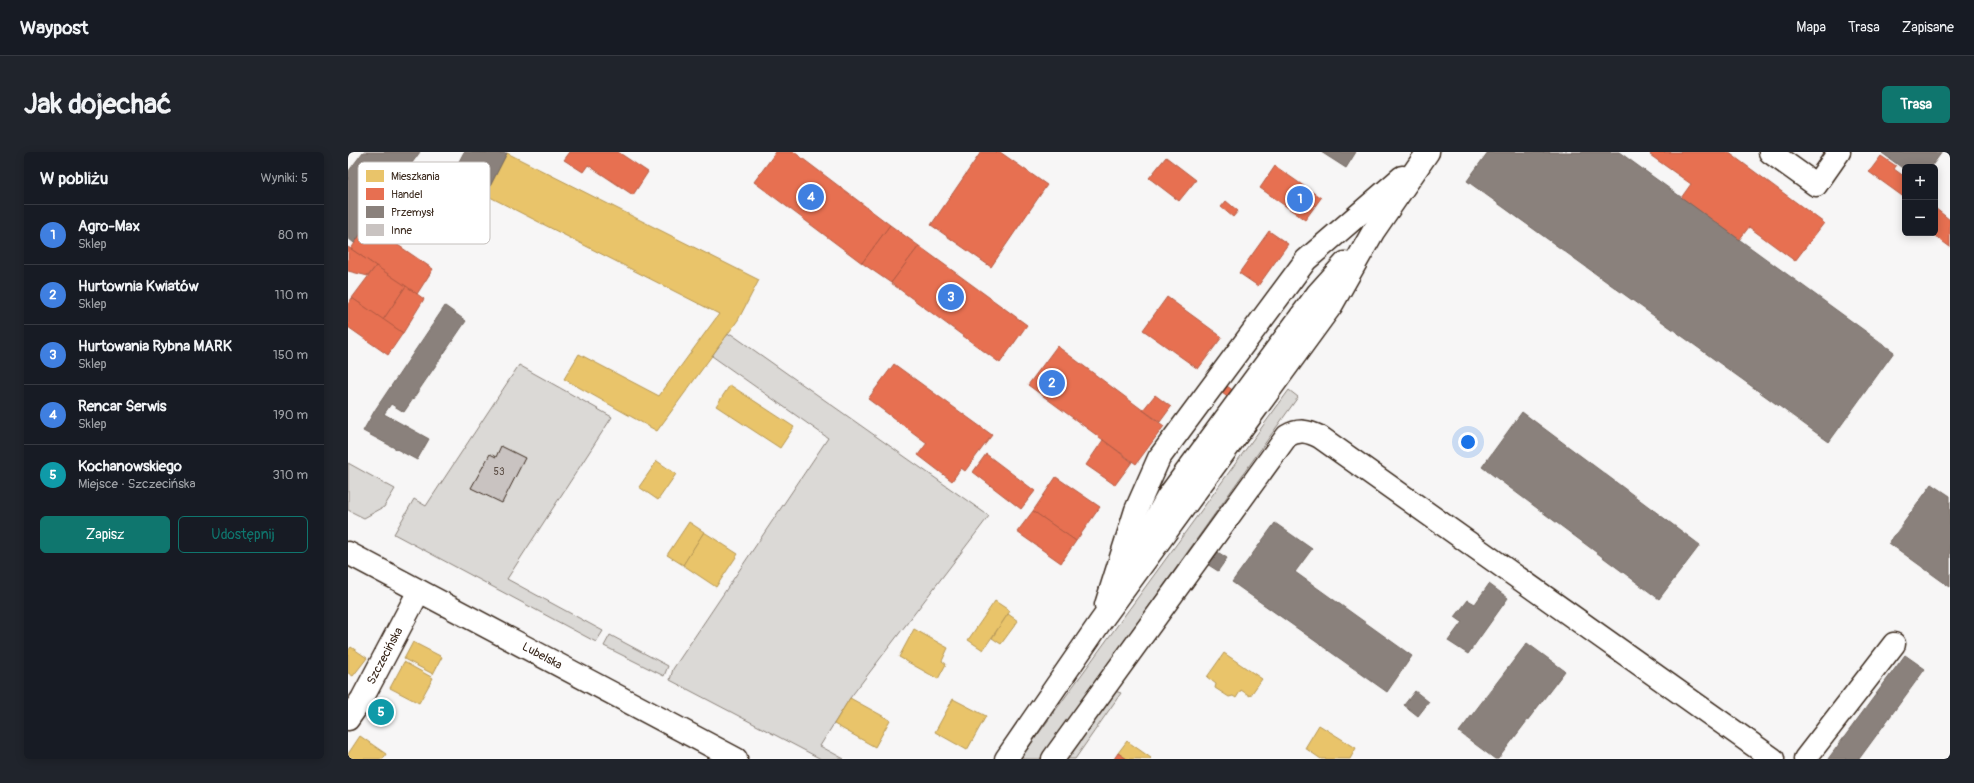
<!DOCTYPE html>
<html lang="pl">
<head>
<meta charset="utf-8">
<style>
	body { margin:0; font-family:Pangolin,sans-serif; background:#20242c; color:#f1f3f6 }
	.controls { position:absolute; right:12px; top:12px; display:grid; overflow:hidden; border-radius:6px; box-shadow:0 2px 10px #0003 }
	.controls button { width:36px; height:36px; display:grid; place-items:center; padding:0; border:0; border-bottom:1px solid #363941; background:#171b24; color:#f1f3f6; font:20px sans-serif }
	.you { position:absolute; left:1120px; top:290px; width:14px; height:14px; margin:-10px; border:3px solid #fff; border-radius:50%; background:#1a73e8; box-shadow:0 0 0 6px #1a73e833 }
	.badge { display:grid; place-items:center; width:26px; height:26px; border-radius:50%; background:#0f766e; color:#fff; font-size:13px; font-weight:700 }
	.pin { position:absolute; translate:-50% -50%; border:2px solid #fff; box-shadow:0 1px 4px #0006 }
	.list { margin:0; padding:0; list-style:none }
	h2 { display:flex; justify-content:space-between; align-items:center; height:52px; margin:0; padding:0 16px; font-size:17px }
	h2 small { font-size:13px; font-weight:400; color:#9ea1a6 }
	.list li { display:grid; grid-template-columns:26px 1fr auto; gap:12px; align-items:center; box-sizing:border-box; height:60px; padding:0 16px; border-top:1px solid #363941 }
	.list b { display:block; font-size:15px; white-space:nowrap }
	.list p { margin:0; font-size:13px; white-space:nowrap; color:#9ea1a6 }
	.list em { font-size:13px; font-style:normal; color:#9ea1a6 }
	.actions { display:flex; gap:8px; padding:12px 16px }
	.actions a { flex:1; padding:9px 0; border:1px solid #0f766e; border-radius:6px; text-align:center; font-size:14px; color:#0f766e }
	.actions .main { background:#0f766e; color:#fff }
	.map { position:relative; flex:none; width:1602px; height:607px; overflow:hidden; border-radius:6px }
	header { display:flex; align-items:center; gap:24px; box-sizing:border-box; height:56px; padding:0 20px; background:#171b24; border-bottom:1px solid #363941 }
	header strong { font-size:19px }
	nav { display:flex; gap:22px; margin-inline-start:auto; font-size:14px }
	.intro { display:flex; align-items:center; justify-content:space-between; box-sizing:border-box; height:96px; padding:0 24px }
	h1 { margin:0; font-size:28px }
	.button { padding:10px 18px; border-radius:6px; background:#0f766e; color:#fff; font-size:14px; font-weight:700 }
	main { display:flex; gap:24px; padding:0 24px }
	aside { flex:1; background:#171b24; border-radius:6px; box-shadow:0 2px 10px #0003 }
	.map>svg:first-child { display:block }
</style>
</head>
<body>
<header>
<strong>Waypost</strong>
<nav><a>Mapa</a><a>Trasa</a><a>Zapisane</a></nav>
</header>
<div class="intro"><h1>Jak dojechać</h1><a class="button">Trasa</a></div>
<main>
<aside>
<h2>W pobliżu<small>Wyniki: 5</small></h2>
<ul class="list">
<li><span class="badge" style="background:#3f7fe0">1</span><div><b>Agro-Max</b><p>Sklep</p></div><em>80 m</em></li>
<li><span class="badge" style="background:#3f7fe0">2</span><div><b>Hurtownia Kwiatów</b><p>Sklep</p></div><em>110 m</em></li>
<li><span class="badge" style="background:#3f7fe0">3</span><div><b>Hurtowania Rybna MARK</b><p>Sklep</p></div><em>150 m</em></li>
<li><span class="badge" style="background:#3f7fe0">4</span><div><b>Rencar Serwis</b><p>Sklep</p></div><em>190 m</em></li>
<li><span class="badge" style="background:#0f9aa8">5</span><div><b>Kochanowskiego</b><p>Miejsce · Szczecińska</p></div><em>310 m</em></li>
</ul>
<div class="actions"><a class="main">Zapisz</a><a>Udostępnij</a></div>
</aside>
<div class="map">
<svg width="1602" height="607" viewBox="0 0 1602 607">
	<rect width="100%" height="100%" fill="#f7f6f6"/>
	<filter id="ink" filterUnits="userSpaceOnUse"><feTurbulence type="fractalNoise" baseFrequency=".025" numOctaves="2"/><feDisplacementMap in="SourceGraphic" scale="8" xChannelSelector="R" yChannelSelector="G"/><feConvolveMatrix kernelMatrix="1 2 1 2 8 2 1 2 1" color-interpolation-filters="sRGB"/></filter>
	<g filter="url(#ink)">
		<g fill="#dbd9d6" stroke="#8b827a">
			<polygon points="383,182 641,364 502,546 472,594 496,607 473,607 322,528 325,517 480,286 364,204 379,183"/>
			<polygon points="171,213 264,265 159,427 255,479 248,490 46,382 66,347 78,354"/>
			<polygon points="941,238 950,245 692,607 672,607"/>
			<polygon points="0,311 47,337 36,355 16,366 0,358"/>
			<polygon points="262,483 320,514 316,524 256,494"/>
			<polygon points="767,539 773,541 727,607 718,607"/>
		</g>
		<g fill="#e9c46a" stroke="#b59653">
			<polygon points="159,1 411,128 390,168 309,279 216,227 231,202 311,244 371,162 138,43"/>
			<polygon points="382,233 446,275 432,296 368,254"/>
			<polygon points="309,309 328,322 310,348 291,335"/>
			<polygon points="341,370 356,380 335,413 319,403"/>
			<polygon points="356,380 390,402 368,435 335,413"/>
			<polygon points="647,449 662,459 635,498 620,488"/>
			<polygon points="660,462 670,469 653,492 644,486"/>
			<polygon points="566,477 600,496 594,509 598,512 590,527 551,505"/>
			<polygon points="65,490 94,505 85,522 56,507"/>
			<polygon points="3,495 19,506 5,524 0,521 0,499"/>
			<polygon points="876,501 914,527 902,544 893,538 888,546 885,544 881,545 867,536 868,532 859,525"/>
			<polygon points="56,510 85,526 71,551 42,536"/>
			<polygon points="502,546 542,568 527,595 486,572"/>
			<polygon points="31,547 46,558 35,573 20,563"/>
			<polygon points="605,547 638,564 619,598 587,580"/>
			<polygon points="971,573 1008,596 1002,607 973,607 957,596"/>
			<polygon points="12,584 38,602 35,607 0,607 0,602"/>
			<polygon points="779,589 803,606 802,607 779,607 770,601"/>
		</g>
		<g fill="#e76f51" stroke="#b35a42">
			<polygon points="222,0 270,0 300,20 285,43 240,13 235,20 216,8"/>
			<polygon points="428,0 446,0 542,73 514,111 406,30"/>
			<polygon points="633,0 652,0 699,33 643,115 583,73"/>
			<polygon points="1304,0 1380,0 1476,71 1447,109 1401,75 1391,88 1333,46 1343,32 1302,3"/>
			<polygon points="1533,4 1548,14 1546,17 1557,25 1557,46 1521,20"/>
			<polygon points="818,5 848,28 831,49 801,26"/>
			<polygon points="927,14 973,46 957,68 912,36"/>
			<polygon points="878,49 890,59 885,65 873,55"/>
			<polygon points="1587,56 1602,68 1602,95 1583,81 1587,81"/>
			<polygon points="19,72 85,117 69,142 3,97"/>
			<polygon points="542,73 571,94 543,131 514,111"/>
			<polygon points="921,79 940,92 910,134 891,121"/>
			<polygon points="571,94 679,173 652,211 543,131"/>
			<polygon points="0,95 28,114 20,124 0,119"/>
			<polygon points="28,114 58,134 35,168 4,146"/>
			<polygon points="58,134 76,147 55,181 35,168"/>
			<polygon points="819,145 874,185 850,217 795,178"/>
			<polygon points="4,146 55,181 40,203 0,175 0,152"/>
			<polygon points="709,194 816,274 788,312 680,233"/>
			<polygon points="546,212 644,283 617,319 613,316 604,329 570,303 579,291 520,247"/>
			<polygon points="869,227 910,256 905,263 864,234"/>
			<polygon points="807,243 823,255 812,270 795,258"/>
			<polygon points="755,288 784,310 767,333 738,313"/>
			<polygon points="638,302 687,339 673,357 625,320"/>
			<polygon points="708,325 752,355 728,389 685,359"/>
			<polygon points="685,359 728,389 713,411 669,380"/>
			<polygon points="770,601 779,607 766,607"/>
		</g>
		<g fill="#8a817c" stroke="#726760">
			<polygon points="15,0 72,0 6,91 0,86 0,20"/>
			<polygon points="116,0 159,1 142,34 108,15"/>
			<polygon points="973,0 1008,0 998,16"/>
			<polygon points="1140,0 1271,0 1546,200 1481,290 1119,29"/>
			<polygon points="1535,0 1594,0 1583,15 1557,15 1557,18 1534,1"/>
			<polygon points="97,154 118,169 56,260 43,252 36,262 81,287 69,308 15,279 27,258"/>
			<polygon points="1174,260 1352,393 1311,447 1134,315"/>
			<polygon points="1584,332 1602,344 1602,435 1541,391"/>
			<polygon points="927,371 964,397 947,420 1064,504 1039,540 884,430"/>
			<polygon points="868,399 879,406 870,419 859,412"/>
			<polygon points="1141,432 1160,446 1120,502 1100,489 1114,470 1107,465 1120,448 1127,452"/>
			<polygon points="1179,491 1217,519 1150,607 1147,607 1111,580"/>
			<polygon points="1557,503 1577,517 1511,607 1480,607"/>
			<polygon points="1067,539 1081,550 1070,564 1056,553"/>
		</g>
		<polygon fill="#c9c3c1" stroke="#3b2a1e" points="153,294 177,306 154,351 123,336 142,302 148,305"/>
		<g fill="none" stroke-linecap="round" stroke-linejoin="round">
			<g stroke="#3b2a1e" stroke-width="25">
				<g id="minor">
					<polyline points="1422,0 1468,33 1491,0"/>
					<polyline points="787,404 819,346 970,141 997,111"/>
					<polyline points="758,453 788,358 811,306 958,108 1054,25"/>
					<polyline points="0,567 14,547 71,439"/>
					<polyline points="658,607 753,469 983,154 1025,80 1080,0"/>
					<path d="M 705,607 L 939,284 C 951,277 960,279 972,285 L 1425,607"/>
					<polyline points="1457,607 1546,492"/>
				</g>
			</g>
			<g stroke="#3b2a1e" stroke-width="25">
				<polyline id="major" points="0,401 388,607"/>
			</g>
			<use href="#minor" stroke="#fff" stroke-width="22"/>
			<use href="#major" stroke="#fff" stroke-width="22"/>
		</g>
	</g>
	<g text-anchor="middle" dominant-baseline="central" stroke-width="4" stroke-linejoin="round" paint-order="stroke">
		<g font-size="10" fill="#5e5047">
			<text x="151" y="320">53</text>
		</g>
		<g font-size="12" fill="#3b2a1e" stroke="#fff">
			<text transform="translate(37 504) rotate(-62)">Szczecińska</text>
			<text transform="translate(194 504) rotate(28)">Lubelska</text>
		</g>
	</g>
	<rect x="10" y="10" width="132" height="82" rx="6" fill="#fff" stroke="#c4bfbc" stroke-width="1"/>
	<rect x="18" y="18" width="18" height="12" fill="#e9c46a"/>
	<rect x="18" y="36" width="18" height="12" fill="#e76f51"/>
	<rect x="18" y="54" width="18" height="12" fill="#8a817c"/>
	<rect x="18" y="72" width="18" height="12" fill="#c9c3c1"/>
	<g font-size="11" fill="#3b2a1e">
		<text x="43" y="28">Mieszkania</text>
		<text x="43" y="46">Handel</text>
		<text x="43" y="64">Przemysł</text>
		<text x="43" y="82">Inne</text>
	</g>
</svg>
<div class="controls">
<button>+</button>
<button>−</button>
</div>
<div class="you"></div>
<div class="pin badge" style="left:952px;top:47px;background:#3f7fe0">1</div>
<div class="pin badge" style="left:704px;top:231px;background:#3f7fe0">2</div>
<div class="pin badge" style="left:603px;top:145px;background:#3f7fe0">3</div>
<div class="pin badge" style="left:463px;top:45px;background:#3f7fe0">4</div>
<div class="pin badge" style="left:33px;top:560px;background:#0f9aa8">5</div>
</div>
</main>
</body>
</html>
